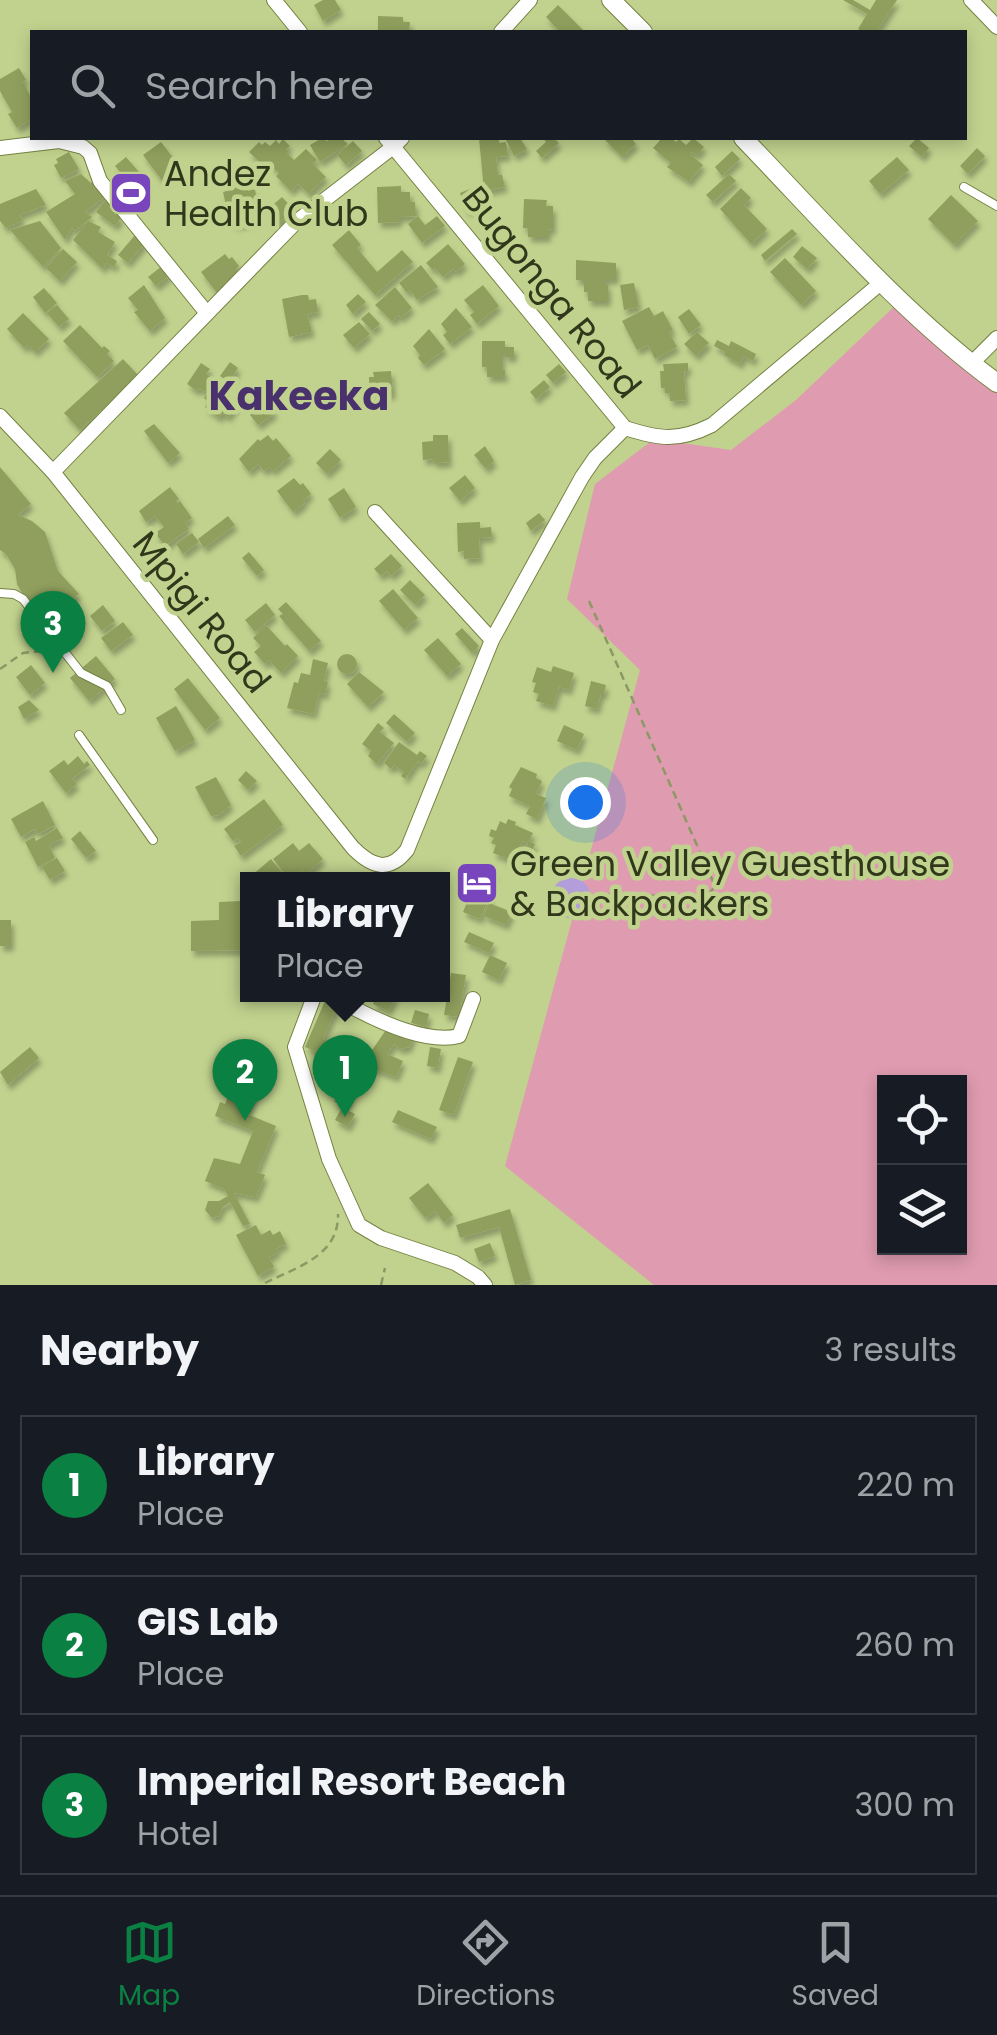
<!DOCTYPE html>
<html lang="en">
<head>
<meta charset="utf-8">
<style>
	body { margin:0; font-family:Poppins,sans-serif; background:#20242c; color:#f1f3f6 }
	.controls { position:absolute; right:30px; bottom:30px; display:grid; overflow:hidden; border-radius:0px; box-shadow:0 5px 15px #0003 }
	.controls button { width:90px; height:90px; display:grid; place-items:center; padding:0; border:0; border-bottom:2px solid #363941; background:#171b24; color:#f1f3f6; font:50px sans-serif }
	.you { position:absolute; left:585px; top:802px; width:35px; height:35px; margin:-25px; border:8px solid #fff; border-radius:50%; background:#1a73e8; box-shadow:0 0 0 15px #1a73e833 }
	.badge { display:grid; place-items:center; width:65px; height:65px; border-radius:50%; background:#0b8043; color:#fff; font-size:32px; font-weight:700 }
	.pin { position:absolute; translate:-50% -82px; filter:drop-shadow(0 2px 5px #0008) }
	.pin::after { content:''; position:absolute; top:52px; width:35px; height:30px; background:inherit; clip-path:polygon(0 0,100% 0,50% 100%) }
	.popup { position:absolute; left:240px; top:872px; width:210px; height:130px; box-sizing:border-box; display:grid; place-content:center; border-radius:0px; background:#171b24; filter:drop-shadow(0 2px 8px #0005); font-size:32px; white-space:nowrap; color:#9ea1a6 }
	.popup b { font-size:38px; color:#f1f3f6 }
	.popup::after { content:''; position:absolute; left:50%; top:100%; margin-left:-20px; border:20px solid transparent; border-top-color:#171b24 }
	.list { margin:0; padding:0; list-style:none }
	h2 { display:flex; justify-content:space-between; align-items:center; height:130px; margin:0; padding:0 40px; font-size:42px }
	h2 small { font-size:32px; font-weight:400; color:#9ea1a6 }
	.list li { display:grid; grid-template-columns:65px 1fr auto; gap:30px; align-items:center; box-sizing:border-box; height:140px; margin:0 20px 20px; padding:0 20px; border:2px solid #363941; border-radius:0px }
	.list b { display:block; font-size:38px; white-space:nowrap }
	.list p { margin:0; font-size:32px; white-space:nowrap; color:#9ea1a6 }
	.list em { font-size:32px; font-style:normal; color:#9ea1a6 }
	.icon { flex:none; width:55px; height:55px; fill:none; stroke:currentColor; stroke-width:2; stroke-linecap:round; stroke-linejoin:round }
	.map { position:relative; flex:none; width:997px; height:1285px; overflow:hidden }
	.search { position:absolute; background:#171b24; box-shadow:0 5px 15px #0003; left:30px; right:30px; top:30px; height:110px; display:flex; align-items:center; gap:25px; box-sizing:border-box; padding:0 35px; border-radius:0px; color:#9ea1a6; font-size:38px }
	.sheet { height:610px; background:#171b24 }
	nav { display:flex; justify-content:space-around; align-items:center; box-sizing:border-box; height:140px; border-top:2px solid #363941; background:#171b24; font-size:28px; color:#9ea1a6 }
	nav a { display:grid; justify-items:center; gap:5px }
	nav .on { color:#0b8043 }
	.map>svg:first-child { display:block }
</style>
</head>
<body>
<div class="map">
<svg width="997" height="1285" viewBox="0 0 997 1285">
	<defs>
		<filter id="shadow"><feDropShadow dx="3" dy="5.5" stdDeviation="2.5" flood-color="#0004"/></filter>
	</defs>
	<rect width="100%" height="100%" fill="#c1d28e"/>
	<path fill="#df9bb0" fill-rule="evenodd" d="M 900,301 L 997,383 L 997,1285 L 654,1285 L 505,1166 L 640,670 L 567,599 L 595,484 L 654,439 L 731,450 L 796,400 ZM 884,1082 L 960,1082 L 960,1248 L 884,1248 Z"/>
	<circle fill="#b39edb" cx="571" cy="898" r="20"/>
	<g fill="#909f5d" filter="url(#shadow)">
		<polygon points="323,0 335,0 341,10 323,21 314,5"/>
		<polygon points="843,0 853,0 870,10 876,0 897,0 876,32 864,32 858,29 867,14"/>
		<polygon points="558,5 585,32 560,32 546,17"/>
		<polygon points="378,16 403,17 403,22 410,22 409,32 378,32"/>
		<polygon points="19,68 26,80 23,82 32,99 32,119 17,128 8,114 12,112 0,91 0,79"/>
		<polygon points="322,138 327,141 333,138 341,138 348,144 320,162 310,145"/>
		<polygon points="479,138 499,138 499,143 506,142 508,156 496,157 498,175 502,175 505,187 484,191"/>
		<polygon points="511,138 520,138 527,149 514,156 506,140"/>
		<polygon points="543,138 554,138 559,143 542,158 536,151 546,142"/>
		<polygon points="603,138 634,138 632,139 636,144 622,157"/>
		<polygon points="662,138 671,138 676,142 679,139 686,145 693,138 704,147 697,155 692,152 690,154 703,165 689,182 667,167 671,163 653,148"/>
		<polygon points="917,138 929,148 922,157 909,146"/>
		<polygon points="283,139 290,146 286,149 289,152 287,153 294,160 306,149 317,160 313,164 326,177 309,194 298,184 291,191 276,176 279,173 268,162 264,166 249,152 259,142 262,145 265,142 270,146 276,140 279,144"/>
		<polygon points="353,141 362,151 346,165 337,155"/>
		<polygon points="161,142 181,168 163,182 143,155"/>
		<polygon points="977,148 985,156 968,174 960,166"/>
		<polygon points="732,151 740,159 722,176 715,167"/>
		<polygon points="69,152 79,169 61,178 54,165 58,163 56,159"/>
		<polygon points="126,157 146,180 135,190 115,166"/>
		<polygon points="897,157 909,170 880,194 869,181"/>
		<polygon points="81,174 91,183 96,178 110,193 85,212 92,217 75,231 72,227 65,240 46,212 75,194 65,181"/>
		<polygon points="729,174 736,181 713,202 706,195"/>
		<polygon points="246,184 248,191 255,189 257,201 250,203 254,221 234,225 231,209 227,210 223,192 230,190 230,187"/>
		<polygon points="401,186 401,192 410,192 410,202 415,202 416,216 399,217 399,222 378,223 377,187"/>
		<polygon points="472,188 480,206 467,211 460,193"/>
		<polygon points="741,188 751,198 744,205 767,229 751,244 720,209"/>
		<polygon points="36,189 46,205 19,215 23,220 6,228 0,221 0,204"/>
		<polygon points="109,195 118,205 113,211 121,218 115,226 96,212"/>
		<polygon points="951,195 978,221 954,245 928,219"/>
		<polygon points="282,197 299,215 288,225 283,219 276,225 269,218 273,215 268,209"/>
		<polygon points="524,199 547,200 546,206 553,206 553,230 548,229 548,237 528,237 528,228 523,228"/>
		<polygon points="418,216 425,225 437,216 445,226 422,243 408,224"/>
		<polygon points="40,221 61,248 43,267 10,230"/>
		<polygon points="88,221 101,227 98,232 115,242 107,255 117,261 114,267 106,263 103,269 73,240"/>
		<polygon points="792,229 797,234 765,261 761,255"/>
		<polygon points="349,230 361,245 357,248 377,272 402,250 413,262 375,295 332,245"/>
		<polygon points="136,234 145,243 128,263 118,255"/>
		<polygon points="448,244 465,264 456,272 453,269 443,277 435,268 433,270 426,263"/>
		<polygon points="802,246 817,258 807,269 793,257"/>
		<polygon points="63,249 77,262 60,281 46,268"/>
		<polygon points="225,254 229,259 232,257 239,266 236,269 241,275 217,293 201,272"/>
		<polygon points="785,258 816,291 801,305 770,272"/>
		<polygon points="576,260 616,263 616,279 605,279 605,285 608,285 608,301 588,301 588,292 584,292 584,280 576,280"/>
		<polygon points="421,265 438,287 417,300 410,290 407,293 399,283"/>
		<polygon points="162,266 170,275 156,286 148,277"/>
		<polygon points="634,283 639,307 624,310 620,285"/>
		<polygon points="144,285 165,318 150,331 134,312 138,310 128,298"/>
		<polygon points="483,285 499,306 477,324 470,315 474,312 464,300"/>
		<polygon points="395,287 412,308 401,318 399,315 392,321 375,305"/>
		<polygon points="44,288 57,303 45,313 33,297"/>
		<polygon points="358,294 366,302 353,314 346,305"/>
		<polygon points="302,295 308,295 309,300 316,299 318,312 307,314 312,332 289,337 282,299"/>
		<polygon points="57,305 69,319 59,327 47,313"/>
		<polygon points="649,307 654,316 663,311 673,330 669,332 677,347 655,359 648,345 637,350 622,321"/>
		<polygon points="456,308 472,327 450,344 443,335 447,332 441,324"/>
		<polygon points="689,309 701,325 689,334 678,317"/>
		<polygon points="369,312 380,324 372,331 361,319"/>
		<polygon points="23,313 49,339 35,352 28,345 24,348 7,329"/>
		<polygon points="359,322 370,334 354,348 343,335"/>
		<polygon points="80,325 102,348 104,346 110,351 107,354 114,361 97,377 63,341"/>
		<polygon points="429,329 445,349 424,365 418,358 420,355 413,346"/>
		<polygon points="697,332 709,343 696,356 684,344"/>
		<polygon points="717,340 729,346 731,341 756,354 753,361 744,356 740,364 724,355 725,352 714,346"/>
		<polygon points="482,341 505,341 505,347 514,347 514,357 505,357 505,351 502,351 502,370 505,370 505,377 487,377 487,367 482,367"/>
		<polygon points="123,359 139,376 80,430 64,413"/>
		<polygon points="230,362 238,368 229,382 220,376"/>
		<polygon points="201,363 210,369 206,374 214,379 206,392 199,388 197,391 187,384"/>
		<polygon points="688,363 688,371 684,371 686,400 670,401 670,393 665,393 665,388 661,388 660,371 664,371 663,364"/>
		<polygon points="559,364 566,372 553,383 546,375"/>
		<polygon points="391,371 393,394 370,395 369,377 374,377 373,372"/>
		<polygon points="544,380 550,387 536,399 530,392"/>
		<polygon points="212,386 237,405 228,417 222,413 219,418 205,407 209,402 204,398"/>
		<polygon points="267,402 275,413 258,425 250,415"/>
		<polygon points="154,424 180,453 168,463 144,431"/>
		<polygon points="268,435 273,441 276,438 291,456 273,471 269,467 264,471 258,464 249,472 239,459 258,439 260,441"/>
		<polygon points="433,435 448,435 449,462 434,463 433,459 423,460 422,442 433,441"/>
		<polygon points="485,446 494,461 486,469 474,455"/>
		<polygon points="330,449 341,460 327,474 316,463"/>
		<polygon points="0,467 31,504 18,515 32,521 45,532 58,571 79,594 46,619 25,598 17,584 15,569 6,554 0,550"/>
		<polygon points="465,475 475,488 460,501 449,488"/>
		<polygon points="294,478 300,485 303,483 311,494 303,501 305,503 293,512 277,491"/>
		<polygon points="170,487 179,499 176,501 178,503 180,501 192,518 185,523 189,529 165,546 155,533 164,527 155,516 146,522 139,511"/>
		<polygon points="344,488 356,507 340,518 328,499"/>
		<polygon points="539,513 545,520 531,531 526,523"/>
		<polygon points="228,516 235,525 204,548 198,539"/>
		<polygon points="480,522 480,528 491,527 492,537 479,538 480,558 464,559 464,551 458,552 457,523"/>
		<polygon points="192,533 199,542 183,554 176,544"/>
		<polygon points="249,552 264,570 257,576 242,558"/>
		<polygon points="391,554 402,566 391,576 387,571 381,576 374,569"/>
		<polygon points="410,580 425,595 415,605 400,590"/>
		<polygon points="393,589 418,618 404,630 379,601"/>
		<polygon points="286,602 321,641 309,651 279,616 283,614 278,609"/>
		<polygon points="266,603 275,615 255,632 245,620"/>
		<polygon points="103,605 115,621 102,631 90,616"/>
		<polygon points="123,622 133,635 111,651 101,638"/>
		<polygon points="266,625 285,646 287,644 298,656 281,673 269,660 265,664 254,652 261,646 253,638"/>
		<polygon points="462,628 479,646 472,653 455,634"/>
		<polygon points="438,638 461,664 447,676 424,650"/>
		<circle cx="347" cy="664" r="10"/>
		<polygon points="96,656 115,679 89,701 70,678"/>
		<polygon points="313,659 328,663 324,681 328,682 325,695 319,693 314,714 287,708 294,682 298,683 301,673 310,675"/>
		<polygon points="31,665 45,683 30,695 16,677"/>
		<polygon points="553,666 574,673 569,690 559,687 553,706 536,701 539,694 533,692 536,683 532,682 537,667 551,672"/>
		<polygon points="359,672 384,692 368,707 347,684"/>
		<polygon points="188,678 220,718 205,730 174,689"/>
		<polygon points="591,681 606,685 604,694 601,694 597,709 585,706"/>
		<polygon points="29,700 39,710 24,719 18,707"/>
		<polygon points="176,706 195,740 175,751 156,718"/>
		<polygon points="394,714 415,733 407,742 386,723"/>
		<polygon points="378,723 384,728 380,732 394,743 377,764 368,756 371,751 362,744"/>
		<polygon points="564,725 584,734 577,750 557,741"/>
		<polygon points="399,742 417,755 420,751 427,756 421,764 418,761 405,779 401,776 404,772 394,765 391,769 384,763"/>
		<polygon points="78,756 84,764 87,761 90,765 72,779 77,784 66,793 49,771 64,760 68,765"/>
		<polygon points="521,767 537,774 536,778 542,781 536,794 546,798 537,819 526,814 530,806 509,796 512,789 509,787"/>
		<polygon points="246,771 257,781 248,790 238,780"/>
		<polygon points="216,777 231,805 219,815 211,816 195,787"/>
		<polygon points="264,799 283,825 241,856 234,846 241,842 238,838 233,841 224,829"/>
		<polygon points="43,801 55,825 38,834 35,829 21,837 11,819"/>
		<polygon points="508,819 516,822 515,825 533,833 529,841 535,844 532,851 526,848 528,843 522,841 514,861 493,853 496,845 491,843 494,838 489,836 491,829 496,831 500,821 506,824"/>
		<polygon points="57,828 63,838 49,845 55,858 38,867 25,842 34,837 36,841"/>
		<polygon points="80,831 96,851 86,858 71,839"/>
		<polygon points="293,843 299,851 309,843 323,859 306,874 302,870 290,880 273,859"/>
		<polygon points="57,858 65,871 50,880 42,867"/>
		<polygon points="271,859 284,875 278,880 253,880 251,876"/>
		<polygon points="475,865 494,873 486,894 490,896 480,919 463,912 469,897 466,896 468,888 459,883 467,869 473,870"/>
		<polygon points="241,901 241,910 248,910 248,950 191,951 191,921 219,920 219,902"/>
		<polygon points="489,903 512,912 506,925 484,916"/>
		<rect x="0" y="920" width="11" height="26"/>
		<polygon points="469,932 494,943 489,953 464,942"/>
		<polygon points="490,955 507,963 499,980 482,972"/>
		<polygon points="451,973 466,975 459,1017 444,1015"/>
		<polygon points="328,994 342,994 323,1039 347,1050 342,1063 305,1047"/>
		<polygon points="377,994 396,994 389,1011 373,1004"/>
		<polygon points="415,1010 429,1014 426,1027 411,1023"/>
		<polygon points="390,1024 414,1034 409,1047 400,1049 394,1044 387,1054 403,1061 396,1077 364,1065 346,1106 334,1102 338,1094 327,1090 332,1078 344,1083 356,1052 368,1056"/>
		<polygon points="30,1047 39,1058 8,1085 0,1072"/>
		<polygon points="430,1047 441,1049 438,1068 427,1066"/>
		<polygon points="245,1052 268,1061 247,1114 276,1126 257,1172 265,1175 256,1197 234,1193 250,1224 243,1226 230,1202 222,1208 219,1216 212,1218 205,1210 208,1201 219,1201 228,1196 224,1189 205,1181 214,1158 240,1164 253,1131 215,1116 220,1102 225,1104"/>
		<polygon points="458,1057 473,1062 454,1115 439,1110"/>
		<polygon points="342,1107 355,1114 348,1127 335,1120"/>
		<polygon points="398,1110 437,1127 431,1139 392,1122"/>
		<polygon points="428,1183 453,1215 444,1223 435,1211 425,1218 409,1198"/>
		<polygon points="510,1209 531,1280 515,1285 499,1227 460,1238 456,1225"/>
		<polygon points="256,1225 261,1235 270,1230 273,1235 280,1231 286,1244 276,1249 278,1252 269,1257 274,1267 258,1276 236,1235"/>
		<polygon points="490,1243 495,1256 479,1262 474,1249"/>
	</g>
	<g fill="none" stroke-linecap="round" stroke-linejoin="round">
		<g stroke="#748241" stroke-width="10">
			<g id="service">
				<polyline points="964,187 997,206"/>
				<polyline points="0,593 14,594 23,599 81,673 107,686 121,710"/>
				<polyline points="79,735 153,840"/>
			</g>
		</g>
		<g stroke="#748241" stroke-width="16">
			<g id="minor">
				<polyline points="274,0 300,32"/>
				<polyline points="971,0 997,27"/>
				<polyline points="501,32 530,0"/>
				<path d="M 386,138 L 625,428 C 659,439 678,442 712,425 L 882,282"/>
				<polyline points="0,148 59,141 83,147 90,153 100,181 206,312"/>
				<polyline points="971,364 997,338"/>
				<path d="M 0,416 L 53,472 L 353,848 C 372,867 389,873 407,850 L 492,640 L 582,477 L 595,458 L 625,428"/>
				<polyline points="53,472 296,222 393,147 402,138"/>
				<polyline points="375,512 492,640"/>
				<polyline points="315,994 295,1047 329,1159 359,1225 381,1238 455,1263 478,1277 485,1285"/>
				<path d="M 354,994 L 352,1007 C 380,1022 428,1044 459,1036 L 473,999"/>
			</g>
		</g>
		<g stroke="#748241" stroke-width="20">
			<g id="tertiary">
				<polyline points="611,0 643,32"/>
				<path d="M 743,138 C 824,222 903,314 997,383"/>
			</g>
		</g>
		<g stroke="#8c9964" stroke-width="2.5" stroke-dasharray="8 5" stroke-linecap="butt">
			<polyline points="589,601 715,886 707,897 591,894"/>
			<polyline points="0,669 23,653 41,651 49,645"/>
			<path d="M 265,1283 C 297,1267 339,1256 338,1214"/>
			<polyline points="381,1285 385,1268"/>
		</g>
		<use href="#service" stroke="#fff" stroke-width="8"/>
		<use href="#minor" stroke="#fff" stroke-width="14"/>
		<use href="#tertiary" stroke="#fff" stroke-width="18"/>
	</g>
	<defs>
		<g id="stadium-square" transform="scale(2.25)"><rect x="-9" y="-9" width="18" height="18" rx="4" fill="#7845bd" stroke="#c1d28e"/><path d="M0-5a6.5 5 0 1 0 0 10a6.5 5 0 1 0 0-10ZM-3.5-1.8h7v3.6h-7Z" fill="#fff"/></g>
		<g id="hotel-square" transform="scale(2.25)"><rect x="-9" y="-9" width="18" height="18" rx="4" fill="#7845bd" stroke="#c1d28e"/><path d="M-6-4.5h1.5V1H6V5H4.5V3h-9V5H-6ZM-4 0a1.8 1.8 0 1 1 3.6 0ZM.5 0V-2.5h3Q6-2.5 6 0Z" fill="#fff"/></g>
	</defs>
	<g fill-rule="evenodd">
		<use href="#stadium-square" x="131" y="193"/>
		<use href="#hotel-square" x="477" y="883"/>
	</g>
	<g text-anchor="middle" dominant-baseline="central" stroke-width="9" stroke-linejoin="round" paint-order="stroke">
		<g font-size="35" fill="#31371b" stroke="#c1d28e" text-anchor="start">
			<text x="164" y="173">Andez<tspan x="164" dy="40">Health Club</tspan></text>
			<text x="510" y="863">Green Valley Guesthouse<tspan x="510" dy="40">&amp; Backpackers</tspan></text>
		</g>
		<g font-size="35" fill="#31371b" stroke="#c1d28e">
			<text transform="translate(552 292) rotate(51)">Bugonga Road</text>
			<text transform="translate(202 612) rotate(51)">Mpigi Road</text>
		</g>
		<g font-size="40" font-weight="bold" fill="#48316c" stroke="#c1d28e">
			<text x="299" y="396">Kakeeka</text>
		</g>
	</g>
</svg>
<div class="controls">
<button><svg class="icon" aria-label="locate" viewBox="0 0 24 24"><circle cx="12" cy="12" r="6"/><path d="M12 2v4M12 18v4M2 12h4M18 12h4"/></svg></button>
<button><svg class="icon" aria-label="layers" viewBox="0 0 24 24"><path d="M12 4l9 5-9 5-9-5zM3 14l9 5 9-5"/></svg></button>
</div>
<div class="you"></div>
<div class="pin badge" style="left:345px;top:1117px">1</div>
<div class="popup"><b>Library</b>Place</div>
<div class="pin badge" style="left:245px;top:1121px">2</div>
<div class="pin badge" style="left:53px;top:673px">3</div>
<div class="search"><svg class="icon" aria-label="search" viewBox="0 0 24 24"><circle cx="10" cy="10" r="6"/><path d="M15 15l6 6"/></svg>Search here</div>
</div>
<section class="sheet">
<h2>Nearby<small>3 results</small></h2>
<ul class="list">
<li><span class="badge">1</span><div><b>Library</b><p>Place</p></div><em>220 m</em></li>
<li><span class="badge">2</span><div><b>GIS Lab</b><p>Place</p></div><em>260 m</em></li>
<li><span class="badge">3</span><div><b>Imperial Resort Beach</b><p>Hotel</p></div><em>300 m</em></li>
</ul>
</section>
<nav>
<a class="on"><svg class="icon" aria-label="map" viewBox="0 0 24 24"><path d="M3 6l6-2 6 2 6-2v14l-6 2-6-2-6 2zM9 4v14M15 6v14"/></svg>Map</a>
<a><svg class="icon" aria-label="directions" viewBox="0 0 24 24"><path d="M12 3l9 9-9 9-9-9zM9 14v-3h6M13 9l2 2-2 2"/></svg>Directions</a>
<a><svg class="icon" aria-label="saved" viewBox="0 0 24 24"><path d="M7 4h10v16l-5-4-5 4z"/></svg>Saved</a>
</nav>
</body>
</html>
